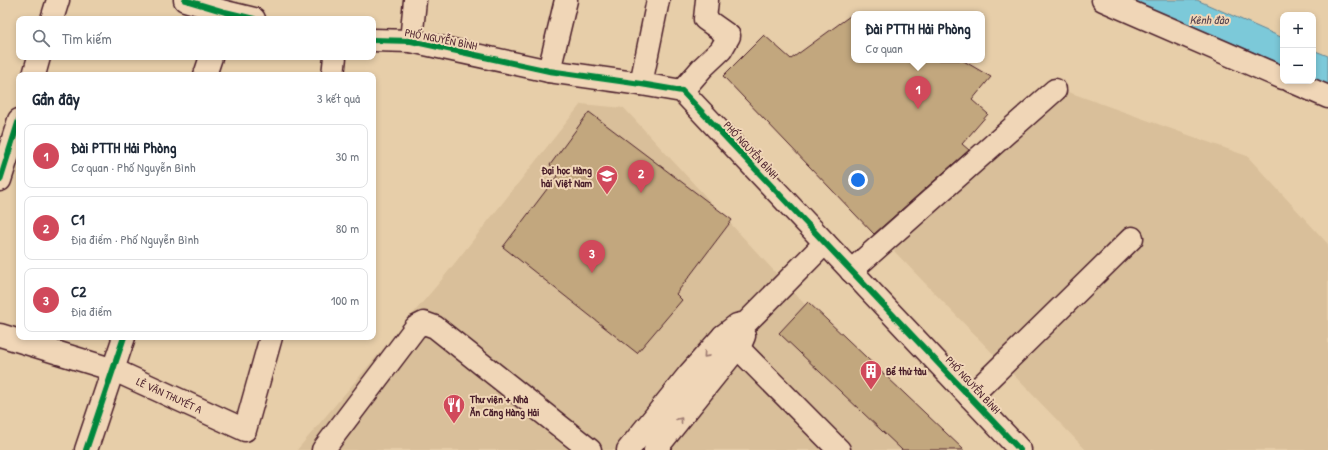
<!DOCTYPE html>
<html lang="vi">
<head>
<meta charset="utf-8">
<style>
	body { margin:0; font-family:"Patrick Hand",sans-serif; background:#f6f6f7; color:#1f2937 }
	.controls { position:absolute; right:12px; top:12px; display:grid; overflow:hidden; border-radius:8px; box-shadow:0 2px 6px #0003 }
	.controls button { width:36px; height:36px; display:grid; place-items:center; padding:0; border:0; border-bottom:1px solid #e0e1e3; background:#fff; color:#1f2937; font:20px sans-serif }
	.you { position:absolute; left:858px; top:180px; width:14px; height:14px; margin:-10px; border:3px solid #fff; border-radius:50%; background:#1a73e8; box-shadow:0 0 0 6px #1a73e833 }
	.badge { display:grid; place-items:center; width:26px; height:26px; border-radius:50%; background:#d1495b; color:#fff; font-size:13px; font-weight:700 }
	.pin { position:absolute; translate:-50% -33px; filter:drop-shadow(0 1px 2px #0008) }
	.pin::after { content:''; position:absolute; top:21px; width:14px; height:12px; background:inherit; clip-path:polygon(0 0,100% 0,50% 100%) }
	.popup { position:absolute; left:851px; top:11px; width:134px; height:52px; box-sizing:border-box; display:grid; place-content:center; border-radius:8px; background:#fff; filter:drop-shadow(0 1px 3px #0005); font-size:13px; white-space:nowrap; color:#747a83 }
	.popup b { font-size:15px; color:#1f2937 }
	.popup::after { content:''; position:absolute; left:50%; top:100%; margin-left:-8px; border:8px solid transparent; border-top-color:#fff }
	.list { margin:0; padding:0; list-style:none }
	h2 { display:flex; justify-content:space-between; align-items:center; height:52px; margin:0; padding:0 16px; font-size:17px }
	h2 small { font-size:13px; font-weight:400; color:#747a83 }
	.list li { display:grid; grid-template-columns:26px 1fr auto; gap:12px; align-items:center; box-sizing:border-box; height:64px; margin:0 8px 8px; padding:0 8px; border:1px solid #e0e1e3; border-radius:8px }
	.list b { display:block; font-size:15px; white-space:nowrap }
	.list p { margin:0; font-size:13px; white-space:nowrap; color:#747a83 }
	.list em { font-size:13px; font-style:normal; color:#747a83 }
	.icon { flex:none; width:22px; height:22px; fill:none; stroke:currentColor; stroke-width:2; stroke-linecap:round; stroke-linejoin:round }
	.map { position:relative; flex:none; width:1328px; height:450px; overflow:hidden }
	.search { position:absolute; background:#fff; box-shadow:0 2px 6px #0003; left:16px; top:16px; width:360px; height:44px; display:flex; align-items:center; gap:10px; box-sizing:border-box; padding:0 14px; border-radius:8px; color:#747a83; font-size:15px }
	.panel { position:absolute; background:#fff; box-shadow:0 2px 6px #0003; left:16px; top:72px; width:360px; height:268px; border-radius:8px }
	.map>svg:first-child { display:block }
</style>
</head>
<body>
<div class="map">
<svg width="1328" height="450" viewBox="0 0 1328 450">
	<rect width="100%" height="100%" fill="#e7cea9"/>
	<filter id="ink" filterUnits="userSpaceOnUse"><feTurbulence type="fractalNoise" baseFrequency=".025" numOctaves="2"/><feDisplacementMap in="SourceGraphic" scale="8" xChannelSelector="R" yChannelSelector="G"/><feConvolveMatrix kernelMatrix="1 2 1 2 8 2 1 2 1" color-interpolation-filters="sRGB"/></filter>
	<g filter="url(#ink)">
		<g fill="#d9bf9a">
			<polygon points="1060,89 1247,156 1328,244 1328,450 1086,450 893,250"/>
			<polygon points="581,104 624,108 939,450 297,450 439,283"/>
		</g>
		<g fill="#7bc9d9" stroke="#678593">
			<polygon points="1134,0 1197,0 1283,38 1283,65"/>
			<polygon points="1313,50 1328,56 1328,85 1313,78"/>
		</g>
		<g fill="#c2a77e" stroke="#4a1f2b">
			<polygon points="854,13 854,60 962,60 991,77 972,100 988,114 962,144 969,150 874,234 723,76 764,35 791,59"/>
			<polygon points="589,112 732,220 676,294 682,300 637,353 503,247 560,172 550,165"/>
			<polygon points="808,302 964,450 902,450 779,333"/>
		</g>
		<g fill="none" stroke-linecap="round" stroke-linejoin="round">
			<g stroke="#4a1f2b" stroke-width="25">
				<g id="minor">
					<polyline points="185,0 225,12 254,19"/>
					<polyline points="1103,0 1283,78"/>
					<polyline points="52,19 58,0"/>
					<polyline points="373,40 411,41 549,71 641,84 682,91 1020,450"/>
					<polyline points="411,41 415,0"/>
					<polyline points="549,71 566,0"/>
					<polyline points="34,75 39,57"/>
					<polyline points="205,75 211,57"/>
					<polyline points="333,75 335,57"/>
					<polyline points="1291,81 1328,97"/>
					<polyline points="641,84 658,0"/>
					<polyline points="682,91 703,67 721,50 729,36 705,19 707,0"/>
					<polyline points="0,180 19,120"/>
					<polyline points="851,271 1055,90"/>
					<path id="s1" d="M 0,335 L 114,370 L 245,430 L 271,337"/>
					<polyline points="723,336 741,351 839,450"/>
					<polyline points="970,397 1132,238"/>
					<polyline points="86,450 124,337"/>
					<polyline points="323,450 416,327 424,323 435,327 590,450"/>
					<polyline points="628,450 690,373 723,336 737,325 746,323 825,243"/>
					<polyline points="655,450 741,343 744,336"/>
				</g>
			</g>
			<use href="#minor" stroke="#f0d6b7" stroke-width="22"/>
			<g stroke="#f0d6b7" stroke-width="8">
				<g id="cycleway">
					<polyline points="185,0 225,12 254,19"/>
					<polyline points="373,40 411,41 549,71 641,84 682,91 1020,450"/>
					<polyline points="0,180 19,120"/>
					<polyline points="86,450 124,337"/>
				</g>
			</g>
			<use href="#cycleway" stroke="#00873e" stroke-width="6"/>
		</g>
		<defs><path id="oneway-chevron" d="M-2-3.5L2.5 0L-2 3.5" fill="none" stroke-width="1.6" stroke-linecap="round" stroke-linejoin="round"/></defs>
		<g stroke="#9d7a71">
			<use href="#oneway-chevron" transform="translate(706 355) rotate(132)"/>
			<use href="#oneway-chevron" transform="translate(680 420) rotate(-51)"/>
		</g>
	</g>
	<defs>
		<g id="university-pin" transform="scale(1.15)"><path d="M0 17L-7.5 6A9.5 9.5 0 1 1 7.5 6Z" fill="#d1495b" stroke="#f0d6b7"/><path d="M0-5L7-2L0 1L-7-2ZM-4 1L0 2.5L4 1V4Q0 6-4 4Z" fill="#fff"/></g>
		<g id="building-pin" transform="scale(1.15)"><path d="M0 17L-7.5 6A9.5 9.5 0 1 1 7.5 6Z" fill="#d1495b" stroke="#f0d6b7"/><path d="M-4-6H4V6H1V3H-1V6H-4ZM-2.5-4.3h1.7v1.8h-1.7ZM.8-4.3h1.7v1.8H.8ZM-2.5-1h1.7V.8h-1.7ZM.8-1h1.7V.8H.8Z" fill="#fff"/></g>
		<g id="restaurant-pin" transform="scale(1.15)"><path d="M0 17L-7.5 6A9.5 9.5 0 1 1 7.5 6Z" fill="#d1495b" stroke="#f0d6b7"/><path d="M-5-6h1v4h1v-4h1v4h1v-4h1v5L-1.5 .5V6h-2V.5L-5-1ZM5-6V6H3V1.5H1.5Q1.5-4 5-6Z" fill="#fff"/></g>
	</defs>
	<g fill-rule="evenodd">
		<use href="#university-pin" x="607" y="176"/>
		<use href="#building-pin" x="871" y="371"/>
		<use href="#restaurant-pin" x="454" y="405"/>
	</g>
	<g text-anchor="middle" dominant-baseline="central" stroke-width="4" stroke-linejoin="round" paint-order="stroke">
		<g font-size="11" fill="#4a1f2b" stroke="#f0d6b7">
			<text transform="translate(441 39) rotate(11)">PHỐ NGUYỄN BÌNH</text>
			<text transform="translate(751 150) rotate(47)">PHỐ NGUYỄN BÌNH</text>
			<text transform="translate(973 385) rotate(47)">PHỐ NGUYỄN BÌNH</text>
			<text stroke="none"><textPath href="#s1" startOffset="180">LÊ VĂN THUYẾT A</textPath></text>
		</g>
		<g font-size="11" font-weight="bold" fill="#4a1f2b" stroke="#f0d6b7" text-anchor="start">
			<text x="592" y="170" text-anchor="end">Đại học Hàng<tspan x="592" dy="13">hải Việt Nam</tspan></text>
			<text x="886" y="371">Bể thử tàu</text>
			<text x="470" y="399">Thư viện + Nhà<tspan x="470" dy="13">Ăn Căng Hàng Hải</tspan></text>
		</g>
		<g font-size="12" font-style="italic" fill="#54414e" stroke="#f0d6b7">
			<text x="1209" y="19">Kênh đào</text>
		</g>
	</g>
</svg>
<div class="controls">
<button>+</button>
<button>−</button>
</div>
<div class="you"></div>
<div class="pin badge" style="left:918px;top:109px">1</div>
<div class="popup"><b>Đài PTTH Hải Phòng</b>Cơ quan</div>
<div class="pin badge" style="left:641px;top:193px">2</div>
<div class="pin badge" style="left:592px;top:273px">3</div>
<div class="search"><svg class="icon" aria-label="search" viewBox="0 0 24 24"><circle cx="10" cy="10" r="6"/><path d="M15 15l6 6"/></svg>Tìm kiếm</div>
<section class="panel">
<h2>Gần đây<small>3 kết quả</small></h2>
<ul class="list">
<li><span class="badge">1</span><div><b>Đài PTTH Hải Phòng</b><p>Cơ quan · Phố Nguyễn Bình</p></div><em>30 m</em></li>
<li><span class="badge">2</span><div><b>C1</b><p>Địa điểm · Phố Nguyễn Bình</p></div><em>80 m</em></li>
<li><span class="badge">3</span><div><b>C2</b><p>Địa điểm</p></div><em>100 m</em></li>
</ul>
</section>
</div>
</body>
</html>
